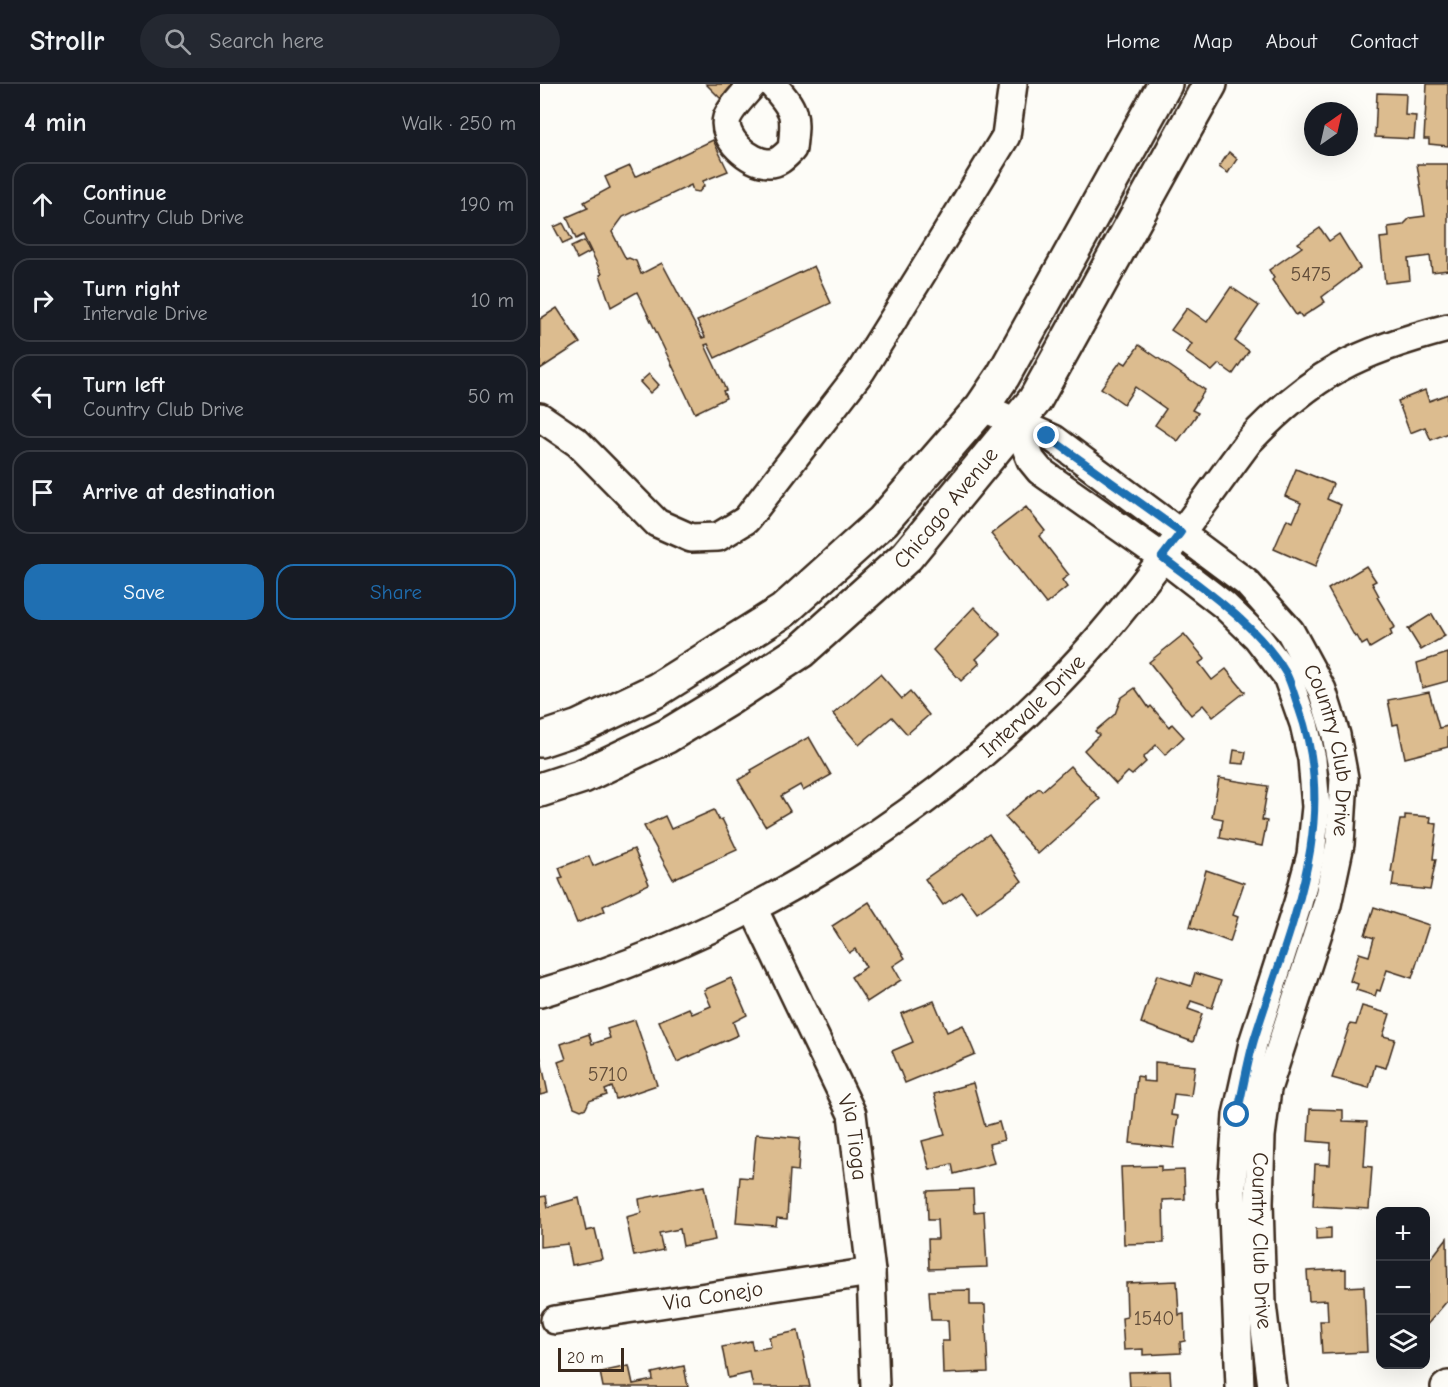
<!DOCTYPE html>
<html lang="en">
<head>
<meta charset="utf-8">
<style>
	body { margin:0; font-family:"Comic Neue",sans-serif; background:#242831; color:#f1f3f6 }
	.controls { position:absolute; right:18px; bottom:18px; display:grid; overflow:hidden; border-radius:12px; box-shadow:0 6px 24px #0002 }
	.controls button { width:54px; height:54px; display:grid; place-items:center; padding:0; border:0; border-bottom:2px solid #363941; background:#171b24; color:#f1f3f6; font:30px sans-serif }
	.compass { position:absolute; left:764px; top:18px; width:54px; height:54px; border-radius:50%; background:#171b24; box-shadow:0 6px 24px #0002; rotate:34deg }
	.scale { position:absolute; left:18px; bottom:15px; width:66px; box-sizing:border-box; padding-left:6px; border:3px solid #3b2a1e; border-top:0; font-size:16px; line-height:21px; white-space:nowrap; color:#3b2a1e; -webkit-text-stroke:4px #fdfcf7; paint-order:stroke }
	.stop { position:absolute; width:18px; height:18px; margin:-14px; border:4px solid #1f6fb2; border-radius:50%; background:#fff }
	.stop.end { background:#1f6fb2; border-color:#fff; box-shadow:0 2px 6px #0008 }
	.list { margin:0; padding:0; list-style:none }
	h2 { display:flex; justify-content:space-between; align-items:center; height:78px; margin:0; padding:0 24px; font-size:26px }
	h2 small { font-size:20px; font-weight:400; color:#9ea1a6 }
	.list li { display:grid; grid-template-columns:39px 1fr auto; gap:18px; align-items:center; box-sizing:border-box; height:84px; margin:0 12px 12px; padding:0 12px; border:2px solid #363941; border-radius:18px }
	.list b { display:block; font-size:22px; white-space:nowrap }
	.list p { margin:0; font-size:20px; white-space:nowrap; color:#9ea1a6 }
	.list em { font-size:20px; font-style:normal; color:#9ea1a6 }
	.actions { display:flex; gap:12px; padding:18px 24px }
	.actions a { flex:1; padding:14px 0; border:2px solid #1f6fb2; border-radius:18px; text-align:center; font-size:21px; color:#1f6fb2 }
	.actions .main { background:#1f6fb2; color:#fff }
	.icon { flex:none; width:33px; height:33px; fill:none; stroke:currentColor; stroke-width:2; stroke-linecap:round; stroke-linejoin:round }
	.map { position:relative; flex:none; width:908px; height:1303px; overflow:hidden }
	header { display:flex; align-items:center; gap:36px; box-sizing:border-box; height:84px; padding:0 30px; background:#171b24; border-bottom:2px solid #363941 }
	header strong { font-size:28px }
	nav { display:flex; gap:33px; margin-inline-start:auto; font-size:21px }
	.search { width:420px; height:54px; background:#242831; display:flex; align-items:center; gap:15px; box-sizing:border-box; padding:0 21px; border-radius:33px; color:#9ea1a6; font-size:22px }
	main { display:flex }
	aside { flex:1; background:#171b24 }
	.map>svg:first-child { display:block }
</style>
</head>
<body>
<header>
<strong>Strollr</strong>
<div class="search"><svg class="icon" aria-label="search" viewBox="0 0 24 24"><circle cx="10" cy="10" r="6"/><path d="M15 15l6 6"/></svg>Search here</div>
<nav><a>Home</a><a>Map</a><a>About</a><a>Contact</a></nav>
</header>
<main>
<aside>
<h2>4 min<small>Walk · 250 m</small></h2>
<ul class="list">
<li><svg class="icon" aria-label="ahead" viewBox="0 0 24 24"><path d="M12 20V5M6 11l6-6 6 6"/></svg><div><b>Continue</b><p>Country Club Drive</p></div><em>190 m</em></li>
<li><svg class="icon" aria-label="right" viewBox="0 0 24 24"><path d="M7 20v-9h11M14 6l5 5-5 5"/></svg><div><b>Turn right</b><p>Intervale Drive</p></div><em>10 m</em></li>
<li><svg class="icon" aria-label="left" viewBox="0 0 24 24"><path d="M17 20v-9H6M10 6l-5 5 5 5"/></svg><div><b>Turn left</b><p>Country Club Drive</p></div><em>50 m</em></li>
<li><svg class="icon" aria-label="arrive" viewBox="0 0 24 24"><path d="M6 21V4h12l-3 4 3 4H6"/></svg><div><b>Arrive at destination</b></div></li>
</ul>
<div class="actions"><a class="main">Save</a><a>Share</a></div>
</aside>
<div class="map">
<svg width="908" height="1303" viewBox="0 0 908 1303">
	<rect width="100%" height="100%" fill="#fdfcf7"/>
	<filter id="ink" filterUnits="userSpaceOnUse"><feTurbulence type="fractalNoise" baseFrequency=".0167" numOctaves="2"/><feDisplacementMap in="SourceGraphic" scale="12" xChannelSelector="R" yChannelSelector="G"/><feConvolveMatrix kernelMatrix="1 2 1 2 8 2 1 2 1" color-interpolation-filters="sRGB"/></filter>
	<g filter="url(#ink)">
		<g fill="#dcbc8f" stroke="#3b2a1e" stroke-width="1.5">
			<polygon points="166,0 196,0 181,15"/>
			<polygon points="887,0 908,0 908,62 889,60 889,55 884,55"/>
			<polygon points="837,9 866,10 865,31 876,32 874,55 835,53"/>
			<polygon points="173,56 188,87 163,97 164,102 159,108 153,107 151,101 83,133 72,148 86,175 89,174 96,177 101,190 122,179 162,254 165,253 157,237 274,182 291,219 175,274 168,260 165,261 186,306 183,307 186,314 155,329 97,208 71,223 60,191 62,190 43,151 36,155 27,133 48,124 44,118 70,104 65,93 90,82 95,93"/>
			<polygon points="689,68 697,75 688,89 679,83"/>
			<polygon points="877,80 908,80 908,186 892,188 890,172 868,175 870,196 845,199 840,154 849,153 848,143 863,141 870,134 885,132"/>
			<polygon points="23,139 32,156 23,160 14,143"/>
			<polygon points="780,144 789,157 799,150 820,184 782,213 785,218 762,233 759,229 756,231 732,196 734,194 729,186 762,163 758,159"/>
			<polygon points="44,157 50,168 37,175 31,163"/>
			<polygon points="691,203 719,222 695,257 709,267 693,290 679,280 672,287 646,269 652,260 631,246 647,224 667,238"/>
			<polygon points="17,224 40,259 0,285 0,235"/>
			<polygon points="599,261 665,306 652,326 658,329 638,357 615,341 626,325 595,303 584,320 561,304 581,277 586,280"/>
			<polygon points="109,290 119,301 110,309 100,298"/>
			<polygon points="885,306 889,317 908,310 908,349 891,356 885,343 870,349 858,317"/>
			<polygon points="756,385 793,400 787,415 801,421 775,483 734,465 747,435 753,438 761,419 745,412"/>
			<polygon points="486,423 505,447 499,452 529,491 522,496 527,503 506,520 451,450"/>
			<polygon points="826,482 836,497 832,499 839,512 837,513 855,543 850,546 852,551 830,564 827,558 822,561 817,552 815,553 788,505"/>
			<polygon points="434,523 461,551 436,575 440,579 421,597 393,566"/>
			<polygon points="892,530 905,552 881,566 868,545"/>
			<polygon points="644,550 665,575 659,579 672,596 686,585 705,608 673,633 663,621 651,631 609,578"/>
			<polygon points="908,569 908,597 882,604 877,579"/>
			<polygon points="340,590 362,615 370,608 389,631 367,650 352,633 319,661 293,630"/>
			<polygon points="595,604 609,624 611,622 629,643 632,640 644,653 625,671 616,661 603,674 606,678 592,691 588,688 576,700 544,666 559,651 555,647 575,630 581,614"/>
			<polygon points="889,608 899,644 908,642 908,663 865,674 858,640 853,641 848,616"/>
			<polygon points="269,653 291,691 263,707 260,701 241,712 250,727 225,742 198,696 212,688 211,686"/>
			<polygon points="694,666 706,668 704,680 692,679"/>
			<polygon points="530,682 560,715 498,770 465,733 499,704 502,707"/>
			<polygon points="679,694 728,702 722,736 727,737 722,762 680,754 683,735 672,733"/>
			<polygon points="174,726 179,736 182,735 197,766 133,795 104,742 125,732 131,745"/>
			<polygon points="865,731 891,733 890,739 897,740 893,775 896,775 890,806 852,802 854,789 851,788 860,736 865,736"/>
			<polygon points="449,750 482,797 437,829 422,808 403,821 385,795"/>
			<polygon points="94,765 109,800 63,822 65,827 37,839 19,795 23,794 19,784 49,772 53,782"/>
			<polygon points="666,786 704,799 693,831 698,833 690,858 650,843"/>
			<polygon points="329,818 365,874 353,882 361,896 327,918 311,893 326,883 315,865 309,869 292,842"/>
			<polygon points="834,823 889,841 872,894 847,886 840,907 837,906 835,912 816,906 818,900 810,897 819,869 829,872 834,854 825,851"/>
			<polygon points="655,889 681,897 672,924 651,917 648,925 662,930 653,958 601,939 617,891 651,902"/>
			<polygon points="191,894 207,931 193,938 198,951 137,978 119,937 149,924 152,930 171,922 164,906"/>
			<polygon points="394,917 407,948 423,941 435,970 365,999 352,967 373,958 361,930"/>
			<polygon points="822,922 850,930 843,952 855,955 846,984 835,981 829,1004 792,994 810,940 816,941"/>
			<polygon points="95,936 117,1001 76,1015 72,1003 65,1006 67,1011 49,1017 46,1024 41,1026 34,1023 18,978 26,975 21,960 49,950 52,960 70,954 67,945"/>
			<polygon points="0,971 8,1009 0,1011"/>
			<polygon points="615,978 655,982 651,1012 634,1010 631,1031 638,1032 634,1064 590,1059 597,992 603,993 603,997 615,998"/>
			<polygon points="433,999 445,1042 459,1038 464,1056 449,1060 454,1079 414,1090 412,1080 390,1086 382,1057 405,1051 394,1010"/>
			<polygon points="770,1025 803,1026 803,1037 827,1038 824,1082 832,1083 829,1125 773,1122 775,1080 790,1081 791,1059 768,1057"/>
			<polygon points="216,1050 260,1054 258,1087 250,1086 247,1135 237,1134 236,1142 196,1139 200,1093 212,1094"/>
			<polygon points="621,1082 621,1087 644,1086 645,1115 623,1116 624,1159 584,1160 581,1083"/>
			<polygon points="164,1102 175,1156 143,1162 140,1145 119,1149 123,1166 94,1172 86,1133 101,1129 99,1115"/>
			<polygon points="433,1105 434,1128 444,1127 447,1183 389,1185 388,1155 398,1155 397,1136 388,1136 387,1107"/>
			<polygon points="6,1112 8,1123 39,1114 46,1147 55,1145 62,1175 32,1181 28,1160 0,1163 0,1113"/>
			<polygon points="791,1144 791,1155 776,1156 776,1145"/>
			<polygon points="907,1154 908,1216 886,1242 886,1181"/>
			<polygon points="806,1185 806,1203 824,1202 827,1268 782,1270 780,1237 788,1237 787,1216 769,1217 767,1187"/>
			<polygon points="637,1197 639,1231 644,1230 645,1257 640,1258 641,1269 603,1271 603,1265 584,1266 582,1234 587,1233 586,1199"/>
			<polygon points="430,1206 430,1221 445,1221 448,1288 403,1290 402,1257 409,1257 408,1236 391,1236 389,1207"/>
			<polygon points="258,1247 270,1303 213,1303 210,1289 188,1294 182,1263 211,1257 213,1266 231,1263 229,1253"/>
			<polygon points="89,1282 93,1300 113,1296 112,1289 144,1282 148,1303 63,1303 60,1288"/>
			<polygon points="630,1287 631,1303 590,1303 589,1288"/>
		</g>
		<g fill="none" stroke-linecap="round" stroke-linejoin="round">
			<g stroke="#3b2a1e" stroke-width="32">
				<g id="minor">
					<path d="M 213,0 C 206,9 191,23 187,34 C 181,54 210,79 228,79 C 238,80 245,72 252,65 C 256,30 256,27 232,0"/>
					<path id="s1" d="M 442,323 L 514,355 L 707,499 L 750,547 L 782,606 L 796,651 L 804,694 L 800,760 L 787,821 L 727,1005 L 721,1052 L 719,1119 L 722,1220 L 732,1303"/>
					<polyline points="0,333 38,359 117,439 151,454 178,453 206,436 321,287 379,194 466,52 473,0"/>
					<polyline points="477,341 491,376 500,387 622,473 684,521 717,553 747,592 764,640 772,675 776,723 771,771 758,819 713,959 697,1031 692,1105 700,1303"/>
					<path id="s2" d="M 213,824 L 312,1030 L 331,1188 L 335,1303"/>
					<path id="s3" d="M 0,909 C 209,849 416,720 558,555 C 612,492 660,423 709,357 C 773,289 819,267 908,244"/>
					<path id="s4" d="M 15,1236 L 331,1188"/>
					<polyline points="905,1303 908,1301"/>
				</g>
			</g>
			<g stroke="#3b2a1e" stroke-width="38">
				<g id="major">
					<polyline points="0,656 39,643 117,606 243,527 343,437 442,323 463,292 625,0"/>
					<path id="s5" d="M 0,706 L 43,692 L 127,652 L 188,615 L 261,567 L 367,472 L 495,316 L 670,0"/>
				</g>
			</g>
			<use href="#minor" stroke="#fdfcf7" stroke-width="27"/>
			<use href="#major" stroke="#fdfcf7" stroke-width="33"/>
		</g>
	</g>
	<g fill="none" stroke-linecap="round" stroke-linejoin="round" filter="url(#ink)">
		<path stroke="#1f6fb2" stroke-width="8" d="M 507,352 L 641,448 L 622,473 C 666,507 719,542 747,591 C 752,601 755,614 759,625 C 801,741 748,846 714,956 C 707,980 703,1006 697,1031"/>
	</g>
	<g text-anchor="middle" dominant-baseline="central" stroke-width="4.5" stroke-linejoin="round" paint-order="stroke">
		<g font-size="20" fill="#634e3a">
			<text x="771" y="190">5475</text>
			<text x="68" y="990">5710</text>
			<text x="614" y="1234">1540</text>
		</g>
		<g font-size="22" fill="#3b2a1e" stroke="#fdfcf7">
			<text stroke="none"><textPath href="#s5" startOffset="501">Chicago Avenue</textPath></text>
			<text stroke="none"><textPath href="#s3" startOffset="576">Intervale Drive</textPath></text>
			<text stroke="none"><textPath href="#s1" startOffset="512">Country Club Drive</textPath></text>
			<text stroke="none"><textPath href="#s2" startOffset="252">Via Tioga</textPath></text>
			<text stroke="none"><textPath href="#s1" startOffset="1016">Country Club Drive</textPath></text>
			<text stroke="none"><textPath href="#s4" startOffset="160">Via Conejo</textPath></text>
		</g>
	</g>
</svg>
<div class="controls">
<button>+</button>
<button>−</button>
<button><svg class="icon" aria-label="layers" viewBox="0 0 24 24"><path d="M12 4l9 5-9 5-9-5zM3 14l9 5 9-5"/></svg></button>
</div>
<svg class="compass" viewBox="-18 -18 36 36"><path d="M0-13l5 13h-10z" fill="#e53935"/><path d="M0 13l5-13h-10z" fill="#9ea1a6"/></svg>
<div class="scale">20 m</div>
<div class="stop" style="left:697px;top:1031px"></div>
<div class="stop end" style="left:507px;top:352px"></div>
</div>
</main>
</body>
</html>
